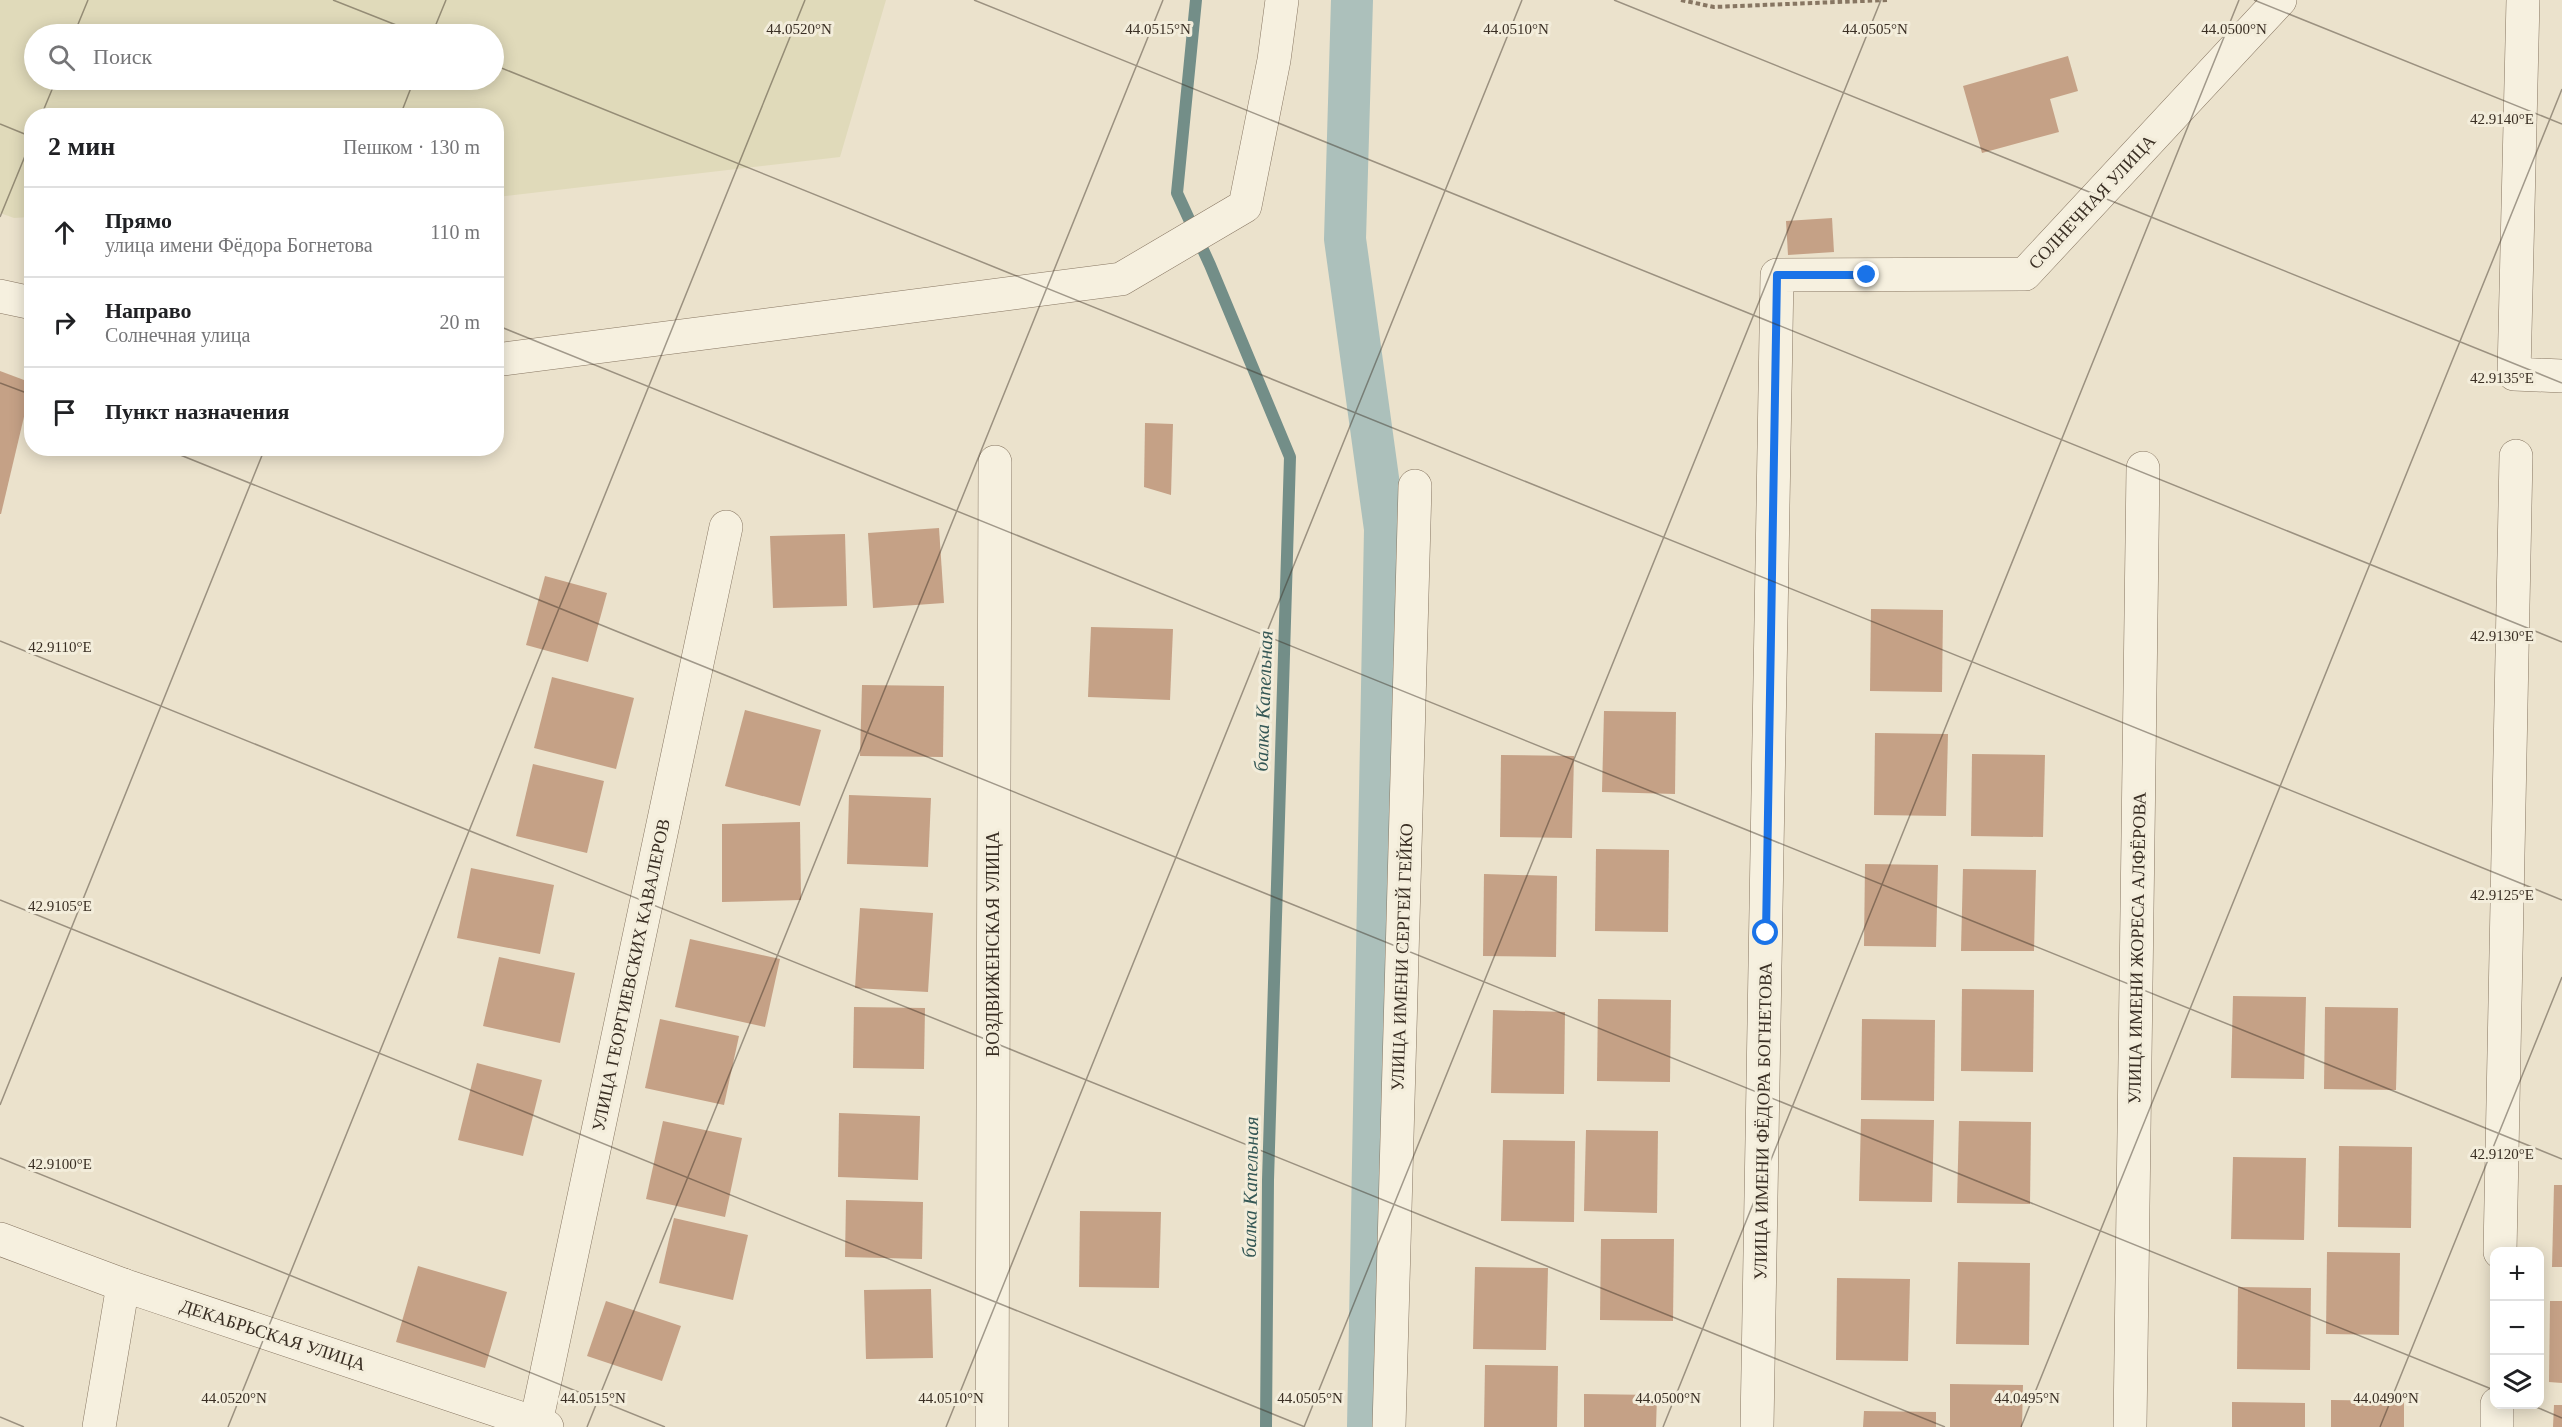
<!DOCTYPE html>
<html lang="ru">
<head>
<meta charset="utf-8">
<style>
	body { margin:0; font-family:Georgia,serif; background:#f2f2f2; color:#202124 }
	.controls { position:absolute; right:18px; bottom:18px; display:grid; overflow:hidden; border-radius:12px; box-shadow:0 3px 15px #0003 }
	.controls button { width:54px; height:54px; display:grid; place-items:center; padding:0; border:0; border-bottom:2px solid #e0e0e0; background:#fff; color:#202124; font:30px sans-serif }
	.stop { position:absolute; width:18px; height:18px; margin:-14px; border:4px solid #1a73e8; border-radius:50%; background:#fff }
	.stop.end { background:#1a73e8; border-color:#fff; box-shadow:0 2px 6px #0008 }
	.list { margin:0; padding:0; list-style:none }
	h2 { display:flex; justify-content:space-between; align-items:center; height:78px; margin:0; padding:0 24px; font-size:26px }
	h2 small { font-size:20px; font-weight:400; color:#757577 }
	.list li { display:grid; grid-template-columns:39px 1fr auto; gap:18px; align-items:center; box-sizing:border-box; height:90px; padding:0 24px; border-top:2px solid #e0e0e0 }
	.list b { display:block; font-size:22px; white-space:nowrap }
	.list p { margin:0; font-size:20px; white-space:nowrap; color:#757577 }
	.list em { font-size:20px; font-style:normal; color:#757577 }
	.icon { flex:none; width:33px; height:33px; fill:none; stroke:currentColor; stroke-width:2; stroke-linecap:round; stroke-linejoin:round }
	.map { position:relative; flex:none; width:2562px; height:1427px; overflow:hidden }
	.search { position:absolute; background:#fff; box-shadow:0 3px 15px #0003; left:24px; top:24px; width:480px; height:66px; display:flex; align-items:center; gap:15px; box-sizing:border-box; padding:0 21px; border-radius:33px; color:#757577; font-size:22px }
	.panel { position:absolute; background:#fff; box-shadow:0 3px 15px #0003; left:24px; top:108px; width:480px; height:348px; border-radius:24px }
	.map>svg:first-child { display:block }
</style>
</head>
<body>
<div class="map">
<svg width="2562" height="1427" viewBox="0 0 2562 1427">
	<rect width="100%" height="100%" fill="#ebe2cc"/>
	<path fill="#e0daba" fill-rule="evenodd" d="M 0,0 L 886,0 L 840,157 L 497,197 L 496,116 L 32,116 L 31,217 L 14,218 L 0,213 ZM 34,34 L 494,34 L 494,80 L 34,80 Z"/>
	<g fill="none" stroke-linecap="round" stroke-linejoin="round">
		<polyline stroke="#738e88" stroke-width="12" points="1196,0 1177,193 1210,265 1290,457 1268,1180 1266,1427"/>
		<polyline stroke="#acc0bb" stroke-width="42" points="1352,0 1345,239 1385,529 1368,1427"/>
	</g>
	<g fill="#c5a186">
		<polygon points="2068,56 2078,91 2050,99 2059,132 1982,153 1963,86"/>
		<polygon points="1832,218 1834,252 1788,255 1786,221"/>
		<polygon points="0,371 32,383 1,514 0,514"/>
		<polygon points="1145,423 1173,424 1171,495 1144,487"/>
		<polygon points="939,528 944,603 873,608 868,533"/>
		<polygon points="845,534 847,606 773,608 770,536"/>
		<polygon points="545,576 607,593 588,662 526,645"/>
		<polygon points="1871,609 1943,610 1942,692 1870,691"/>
		<polygon points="1091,627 1173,629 1170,700 1088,697"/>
		<polygon points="552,677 634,698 616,769 534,748"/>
		<polygon points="862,685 944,686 943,757 860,756"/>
		<polygon points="745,710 821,730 800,806 725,786"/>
		<polygon points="1604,711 1676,712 1675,794 1602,792"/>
		<polygon points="1875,733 1948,734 1946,816 1874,815"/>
		<polygon points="1972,754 2045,755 2043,837 1971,836"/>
		<polygon points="1501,755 1574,756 1572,838 1500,837"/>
		<polygon points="533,764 604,781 587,853 516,836"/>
		<polygon points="849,795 931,798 928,867 847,864"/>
		<polygon points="800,822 801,900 722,902 722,824"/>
		<polygon points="1596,849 1669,850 1668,932 1595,931"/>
		<polygon points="1865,864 1938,865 1936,947 1864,946"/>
		<polygon points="471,868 554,885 540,954 457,938"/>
		<polygon points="1963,869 2036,870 2034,951 1961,951"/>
		<polygon points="1484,874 1557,876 1556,957 1483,956"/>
		<polygon points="860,908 933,913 928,992 855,988"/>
		<polygon points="690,939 780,959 765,1027 675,1007"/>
		<polygon points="499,957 575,973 560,1043 483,1026"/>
		<polygon points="1962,989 2034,990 2033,1072 1961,1071"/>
		<polygon points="2233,996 2306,997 2304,1079 2231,1078"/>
		<polygon points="1598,999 1671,1000 1670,1082 1597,1081"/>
		<polygon points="854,1007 925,1008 924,1069 853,1068"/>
		<polygon points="2325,1007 2398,1008 2396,1090 2324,1089"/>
		<polygon points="1493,1010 1565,1012 1564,1094 1491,1093"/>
		<polygon points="660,1019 739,1036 724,1105 645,1088"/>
		<polygon points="1862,1019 1935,1020 1934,1101 1861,1100"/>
		<polygon points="477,1063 542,1080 523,1156 458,1140"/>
		<polygon points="839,1113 920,1116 918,1180 838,1177"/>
		<polygon points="1861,1119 1934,1120 1932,1202 1859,1201"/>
		<polygon points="663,1121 742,1138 725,1217 646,1199"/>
		<polygon points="1959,1121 2031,1122 2030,1204 1957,1203"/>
		<polygon points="1586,1130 1658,1131 1657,1213 1584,1211"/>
		<polygon points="1503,1140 1575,1141 1574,1222 1501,1221"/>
		<polygon points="2339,1146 2412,1147 2411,1228 2338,1227"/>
		<polygon points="2233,1157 2306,1158 2304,1240 2231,1239"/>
		<polygon points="2554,1185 2562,1185 2562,1267 2552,1267"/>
		<polygon points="846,1200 923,1202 922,1259 845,1257"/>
		<polygon points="1080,1211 1161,1212 1159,1288 1079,1287"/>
		<polygon points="674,1218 748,1235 733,1300 659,1283"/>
		<polygon points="1601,1239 1674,1239 1673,1321 1600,1320"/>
		<polygon points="2327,1252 2400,1253 2399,1335 2326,1334"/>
		<polygon points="1958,1262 2030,1263 2029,1345 1956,1344"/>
		<polygon points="418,1266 507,1292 485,1368 396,1342"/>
		<polygon points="1475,1267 1548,1268 1546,1350 1473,1349"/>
		<polygon points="1837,1278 1910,1279 1908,1361 1836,1360"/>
		<polygon points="2238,1287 2311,1288 2310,1370 2237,1369"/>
		<polygon points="931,1289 933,1358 866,1359 864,1290"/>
		<polygon points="606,1301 681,1326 662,1381 587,1356"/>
		<polygon points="2550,1301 2562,1301 2562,1383 2549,1382"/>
		<polygon points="1485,1365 1558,1366 1557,1427 1484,1427"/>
		<polygon points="1950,1384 2023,1385 2022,1427 1950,1427"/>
		<polygon points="1584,1394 1657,1395 1656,1427 1584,1427"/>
		<polygon points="2331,1400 2404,1401 2404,1427 2331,1427"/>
		<polygon points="2232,1402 2305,1403 2305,1427 2232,1427"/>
		<polygon points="2554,1405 2562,1405 2562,1427 2553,1427"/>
		<polygon points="1864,1411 1936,1412 1936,1427 1863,1427"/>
	</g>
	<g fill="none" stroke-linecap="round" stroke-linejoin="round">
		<g stroke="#877662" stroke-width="34">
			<g id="minor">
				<polyline points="2523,0 2514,374 2562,376"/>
				<polyline points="0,296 32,303"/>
				<polyline points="496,360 1121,279 1245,206 1274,60 1282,0"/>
				<polyline points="0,1239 123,1285 547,1427"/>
				<polyline points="2500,1252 2516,456"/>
				<polyline points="536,1423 726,527"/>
				<polyline points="99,1427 123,1285"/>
				<polyline points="992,1427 995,462"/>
				<polyline points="1389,1427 1415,486"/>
				<polyline points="1757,1427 1777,275 2025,274 2280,0"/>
				<polyline points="2130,1427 2143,468"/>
				<polyline points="2497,1427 2497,1404"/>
			</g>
		</g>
		<polyline stroke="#877662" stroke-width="4" stroke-dasharray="4.5 3" stroke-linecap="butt" points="1681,0 1714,7 1887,0"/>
		<use href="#minor" stroke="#f6f0df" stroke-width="33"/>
	</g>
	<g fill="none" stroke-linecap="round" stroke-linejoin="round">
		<polyline stroke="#1a73e8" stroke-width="8" points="1766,933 1777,275 1867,275"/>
	</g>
	<path fill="none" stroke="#392e23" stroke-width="1.5" stroke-opacity="0.45" d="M 333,0 L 419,34M 974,0 L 2562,642M 1614,0 L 2562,383M 2254,0 L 2562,124M 74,34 L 88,0M 432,34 L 446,0M 494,65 L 2562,900M 41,116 L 56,80M 400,116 L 414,80M 0,124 L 32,137M 0,217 L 32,139M 496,325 L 2562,1159M 0,383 L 32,395M 163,448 L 2494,1390M 0,641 L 1945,1427M 0,900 L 1305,1427M 0,1105 L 265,448M 0,1158 L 665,1427M 2529,1404 L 2562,1418M 0,1417 L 24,1427M 228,1427 L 805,0M 587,1427 L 1163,0M 946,1427 L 1522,0M 1304,1427 L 1881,0M 1663,1427 L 2239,0M 2021,1427 L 2562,89M 2380,1427 L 2562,977"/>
	<g text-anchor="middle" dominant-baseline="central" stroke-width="6" stroke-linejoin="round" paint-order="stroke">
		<g font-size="18" fill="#392e23" stroke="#f3eddb">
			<text transform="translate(2092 202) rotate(-47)">СОЛНЕЧНАЯ УЛИЦА</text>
			<text transform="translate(993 944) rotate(-90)">ВОЗДВИЖЕНСКАЯ УЛИЦА</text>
			<text transform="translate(2137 948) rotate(-89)">УЛИЦА ИМЕНИ ЖОРЕСА АЛФЁРОВА</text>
			<text transform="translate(1402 957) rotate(-88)">УЛИЦА ИМЕНИ СЕРГЕЙ ГЕЙКО</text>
			<text transform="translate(631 975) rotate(-78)">УЛИЦА ГЕОРГИЕВСКИХ КАВАЛЕРОВ</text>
			<text transform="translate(1763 1121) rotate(-89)">УЛИЦА ИМЕНИ ФЁДОРА БОГНЕТОВА</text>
			<text transform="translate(273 1335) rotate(18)">ДЕКАБРЬСКАЯ УЛИЦА</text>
		</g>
		<g font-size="20" font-style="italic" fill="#345755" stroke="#f3eddb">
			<text transform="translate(1263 701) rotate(-88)">балка Капельная</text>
			<text transform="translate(1250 1187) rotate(-89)">балка Капельная</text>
		</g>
	</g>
	<g font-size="15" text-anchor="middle" fill="#392e23" stroke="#f3eddb" stroke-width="6" stroke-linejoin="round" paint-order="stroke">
		<text x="799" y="34">44.0520°N</text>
		<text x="1158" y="34">44.0515°N</text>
		<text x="1516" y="34">44.0510°N</text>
		<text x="1875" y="34">44.0505°N</text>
		<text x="2234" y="34">44.0500°N</text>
		<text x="2502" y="124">42.9140°E</text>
		<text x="2502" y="383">42.9135°E</text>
		<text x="2502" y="641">42.9130°E</text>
		<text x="60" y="652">42.9110°E</text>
		<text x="2502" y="900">42.9125°E</text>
		<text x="60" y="911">42.9105°E</text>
		<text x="2502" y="1159">42.9120°E</text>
		<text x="60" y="1169">42.9100°E</text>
		<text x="234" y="1403">44.0520°N</text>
		<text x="593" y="1403">44.0515°N</text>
		<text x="951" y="1403">44.0510°N</text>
		<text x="1310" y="1403">44.0505°N</text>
		<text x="1668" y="1403">44.0500°N</text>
		<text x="2027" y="1403">44.0495°N</text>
		<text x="2386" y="1403">44.0490°N</text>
	</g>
</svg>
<div class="controls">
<button>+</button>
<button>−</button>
<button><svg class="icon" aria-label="layers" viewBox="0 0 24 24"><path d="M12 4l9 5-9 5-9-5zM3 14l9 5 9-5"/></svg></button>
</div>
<div class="stop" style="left:1766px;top:933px"></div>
<div class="stop end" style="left:1867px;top:275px"></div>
<div class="search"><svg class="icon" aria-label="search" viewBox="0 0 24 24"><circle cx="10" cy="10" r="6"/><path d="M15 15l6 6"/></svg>Поиск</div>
<section class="panel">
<h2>2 мин<small>Пешком · 130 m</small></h2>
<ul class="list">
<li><svg class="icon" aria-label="ahead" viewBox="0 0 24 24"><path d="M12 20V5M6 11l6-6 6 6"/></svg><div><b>Прямо</b><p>улица имени Фёдора Богнетова</p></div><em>110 m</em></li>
<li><svg class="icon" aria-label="right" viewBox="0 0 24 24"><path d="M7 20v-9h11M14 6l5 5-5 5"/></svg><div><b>Направо</b><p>Солнечная улица</p></div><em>20 m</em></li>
<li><svg class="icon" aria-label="arrive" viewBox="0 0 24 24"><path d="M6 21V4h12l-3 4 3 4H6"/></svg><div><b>Пункт назначения</b></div></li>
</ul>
</section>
</div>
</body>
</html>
